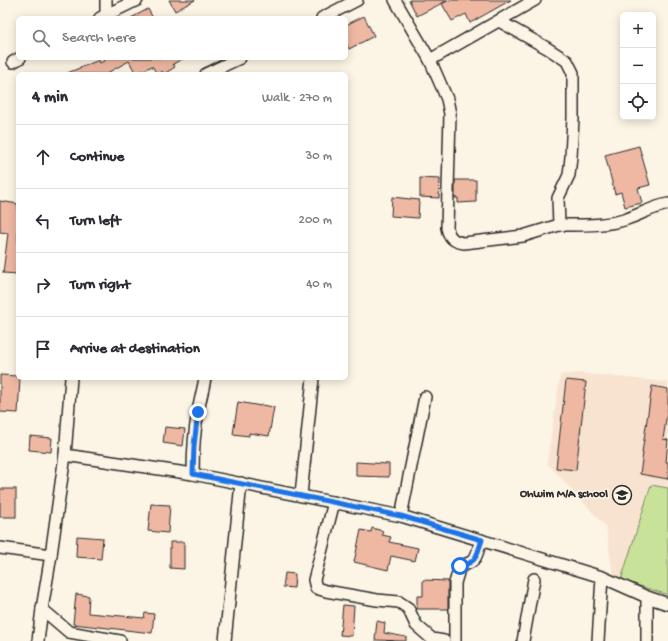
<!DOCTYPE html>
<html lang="en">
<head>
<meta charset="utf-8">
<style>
	body { margin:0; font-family:"Gochi Hand",sans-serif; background:#f2f2f3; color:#2b2b33 }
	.controls { position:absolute; right:12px; top:12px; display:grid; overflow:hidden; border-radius:6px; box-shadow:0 2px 10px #0003 }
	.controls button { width:36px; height:36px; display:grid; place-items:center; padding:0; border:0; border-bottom:1px solid #e1e1e2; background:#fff; color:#2b2b33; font:20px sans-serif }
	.stop { position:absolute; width:12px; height:12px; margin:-9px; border:3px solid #1a73e8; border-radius:50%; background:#fff }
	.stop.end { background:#1a73e8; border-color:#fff; box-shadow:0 1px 4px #0008 }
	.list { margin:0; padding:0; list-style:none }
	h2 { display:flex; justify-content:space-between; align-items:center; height:52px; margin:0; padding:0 16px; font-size:17px }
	h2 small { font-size:13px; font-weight:400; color:#7c7c81 }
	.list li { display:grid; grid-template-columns:26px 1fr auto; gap:12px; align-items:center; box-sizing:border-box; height:64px; padding:0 16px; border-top:1px solid #e1e1e2 }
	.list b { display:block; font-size:15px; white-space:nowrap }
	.list em { font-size:13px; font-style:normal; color:#7c7c81 }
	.icon { flex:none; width:22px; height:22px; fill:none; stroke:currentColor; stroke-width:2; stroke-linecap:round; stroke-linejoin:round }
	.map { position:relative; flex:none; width:668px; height:641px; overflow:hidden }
	.search { position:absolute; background:#fff; box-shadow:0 2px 10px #0003; left:16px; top:16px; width:332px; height:44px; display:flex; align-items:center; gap:10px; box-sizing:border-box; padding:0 14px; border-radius:6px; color:#7c7c81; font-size:15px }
	.panel { position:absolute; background:#fff; box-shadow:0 2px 10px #0003; left:16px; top:72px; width:332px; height:308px; border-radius:6px }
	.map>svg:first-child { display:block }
</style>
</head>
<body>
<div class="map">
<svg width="668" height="641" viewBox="0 0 668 641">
	<rect width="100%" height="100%" fill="#fcf5e5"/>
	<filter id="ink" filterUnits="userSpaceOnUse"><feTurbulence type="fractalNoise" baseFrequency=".025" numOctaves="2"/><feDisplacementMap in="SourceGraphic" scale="8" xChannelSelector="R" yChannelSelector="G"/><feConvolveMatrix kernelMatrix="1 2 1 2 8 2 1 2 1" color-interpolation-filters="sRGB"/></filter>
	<g filter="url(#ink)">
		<polygon fill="#f8e3d1" points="578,373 668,382 668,599 660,597 616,578 613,575 606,527 547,463 560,375"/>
		<polygon fill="#c9e299" stroke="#7a8662" points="651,485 668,488 668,595 621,580"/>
		<g fill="#efb8a3" stroke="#2b2b2b">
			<polygon points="169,0 195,0 175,11"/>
			<polygon points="409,0 448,0 417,16"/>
			<polygon points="449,0 511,0 470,23 466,14 452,21 442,4"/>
			<polygon points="148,9 153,18 131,18"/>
			<polygon points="364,16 374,36 349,49 346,43 346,25"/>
			<polygon points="109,58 184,58 173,64 175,67 164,74 162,71 157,74 152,66 136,74 129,61 109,72 110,74 65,74 99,60 100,63"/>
			<polygon points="639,146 650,185 638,188 642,203 625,207 621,192 615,194 605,155"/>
			<polygon points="420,178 440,179 439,198 420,197"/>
			<polygon points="455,180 476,180 476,202 458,203 458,198 455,198"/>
			<polygon points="392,197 419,200 418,218 391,216"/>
			<polygon points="0,201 18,204 18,274 3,273 8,233 0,232"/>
			<polygon points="0,375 18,376 18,378 20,378 18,413 0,412"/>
			<polygon points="566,380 586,382 576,470 556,468"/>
			<polygon points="652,386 668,389 668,407 663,439 668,440 666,462 668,462 668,479 640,474 643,453 642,453"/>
			<polygon points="238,402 261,406 261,405 274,407 269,436 249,433 249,436 233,434"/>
			<polygon points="165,427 185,429 183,446 163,443"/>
			<polygon points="30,436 52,438 51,452 29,450"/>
			<polygon points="356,462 389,464 389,477 356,476"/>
			<rect x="0" y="489" width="16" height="28"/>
			<polygon points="151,504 170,505 168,533 148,531"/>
			<polygon points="372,528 383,531 382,535 391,537 389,542 418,548 415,561 391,556 388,570 354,562 361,530 371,532"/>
			<polygon points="77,536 103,538 101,559 76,557"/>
			<polygon points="170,542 184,542 184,569 170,568"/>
			<polygon points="285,573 295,574 294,588 283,587"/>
			<polygon points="423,580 448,581 448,609 417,609 417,596 423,596"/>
			<polygon points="76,594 89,596 88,613 144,618 145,613 154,614 152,633 73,624"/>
			<polygon points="343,605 354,606 352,636 340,635"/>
			<polygon points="377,621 385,623 384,633 406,637 406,641 375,640"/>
		</g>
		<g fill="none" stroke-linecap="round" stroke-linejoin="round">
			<g stroke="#2b2b2b" stroke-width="14">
				<g id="minor">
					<polyline points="395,0 430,60 535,0"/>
					<polyline points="106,15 106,0"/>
					<polyline points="100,18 137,0"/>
					<polyline points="322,18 357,0"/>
					<path d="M 499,21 L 547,48 L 567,61 L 573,73 L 573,118 L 571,157 L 569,175 L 558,198 L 559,225 C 580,225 607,226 627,219 C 641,214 653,207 668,204"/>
					<path d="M 430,60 L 447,99 L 450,114 L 447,228 C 449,238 454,242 464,243 L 523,236 L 559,225"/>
					<polyline points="13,62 20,58"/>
					<polyline points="206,74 240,58"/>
					<polyline points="65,455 71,378"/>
					<path d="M 193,474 C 193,453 194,432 198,412 C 200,400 203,390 205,378"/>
					<polyline points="301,495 313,378"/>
					<polyline points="334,502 314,580 316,588 326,591 377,600 399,602 408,608 416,625 432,639 444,641"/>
					<polyline points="401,516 425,397"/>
					<polyline points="0,548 51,555 65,455 193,474 401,516 602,577 647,597 668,604"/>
					<polyline points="42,609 69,632 120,641"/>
					<polyline points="38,641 42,609 51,555"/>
					<polyline points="225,641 241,483"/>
					<path d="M 455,641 L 455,583 L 460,566 C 478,562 476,556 481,540"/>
					<polyline points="523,641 534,579"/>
					<polyline points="598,641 602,577"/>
					<polyline points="647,641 647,597"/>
				</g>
			</g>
			<use href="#minor" stroke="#fcf5e5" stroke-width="11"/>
		</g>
	</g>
	<g fill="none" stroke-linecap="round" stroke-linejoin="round" filter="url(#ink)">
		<path stroke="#1a73e8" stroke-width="5" d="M 198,412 L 194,446 L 193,474 L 401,516 L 482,540 C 476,556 478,562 460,566"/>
	</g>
	<defs>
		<g id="school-ring" transform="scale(1)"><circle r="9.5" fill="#fcf5e5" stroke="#2b2b2b" stroke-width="1.5"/><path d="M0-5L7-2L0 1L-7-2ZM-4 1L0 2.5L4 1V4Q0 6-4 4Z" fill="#2b2b2b"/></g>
	</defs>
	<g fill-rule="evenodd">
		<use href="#school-ring" x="622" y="495"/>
	</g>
	<g text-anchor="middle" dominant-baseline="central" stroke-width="3" stroke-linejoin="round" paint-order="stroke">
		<g font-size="12" font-weight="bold" fill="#2b2b2b" stroke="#fcf5e5" text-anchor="end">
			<text x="608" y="495">Ohwim M/A school</text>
		</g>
	</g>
</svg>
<div class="controls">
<button>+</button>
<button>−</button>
<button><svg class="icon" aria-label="locate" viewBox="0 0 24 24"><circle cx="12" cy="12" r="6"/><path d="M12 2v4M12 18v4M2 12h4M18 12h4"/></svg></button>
</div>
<div class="stop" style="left:460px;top:566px"></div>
<div class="stop end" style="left:198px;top:412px"></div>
<div class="search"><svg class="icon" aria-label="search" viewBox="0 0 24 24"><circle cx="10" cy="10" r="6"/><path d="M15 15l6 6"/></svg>Search here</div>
<section class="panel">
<h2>4 min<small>Walk · 270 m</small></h2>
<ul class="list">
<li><svg class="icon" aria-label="ahead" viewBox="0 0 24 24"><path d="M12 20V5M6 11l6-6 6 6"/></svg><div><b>Continue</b></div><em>30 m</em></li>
<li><svg class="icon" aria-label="left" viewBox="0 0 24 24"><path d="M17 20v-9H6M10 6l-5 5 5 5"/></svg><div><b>Turn left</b></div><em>200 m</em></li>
<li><svg class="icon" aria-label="right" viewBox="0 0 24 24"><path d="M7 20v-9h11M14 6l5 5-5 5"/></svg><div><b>Turn right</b></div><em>40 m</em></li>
<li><svg class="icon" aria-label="arrive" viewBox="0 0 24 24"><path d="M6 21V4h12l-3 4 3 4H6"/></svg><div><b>Arrive at destination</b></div></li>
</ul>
</section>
</div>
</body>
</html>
